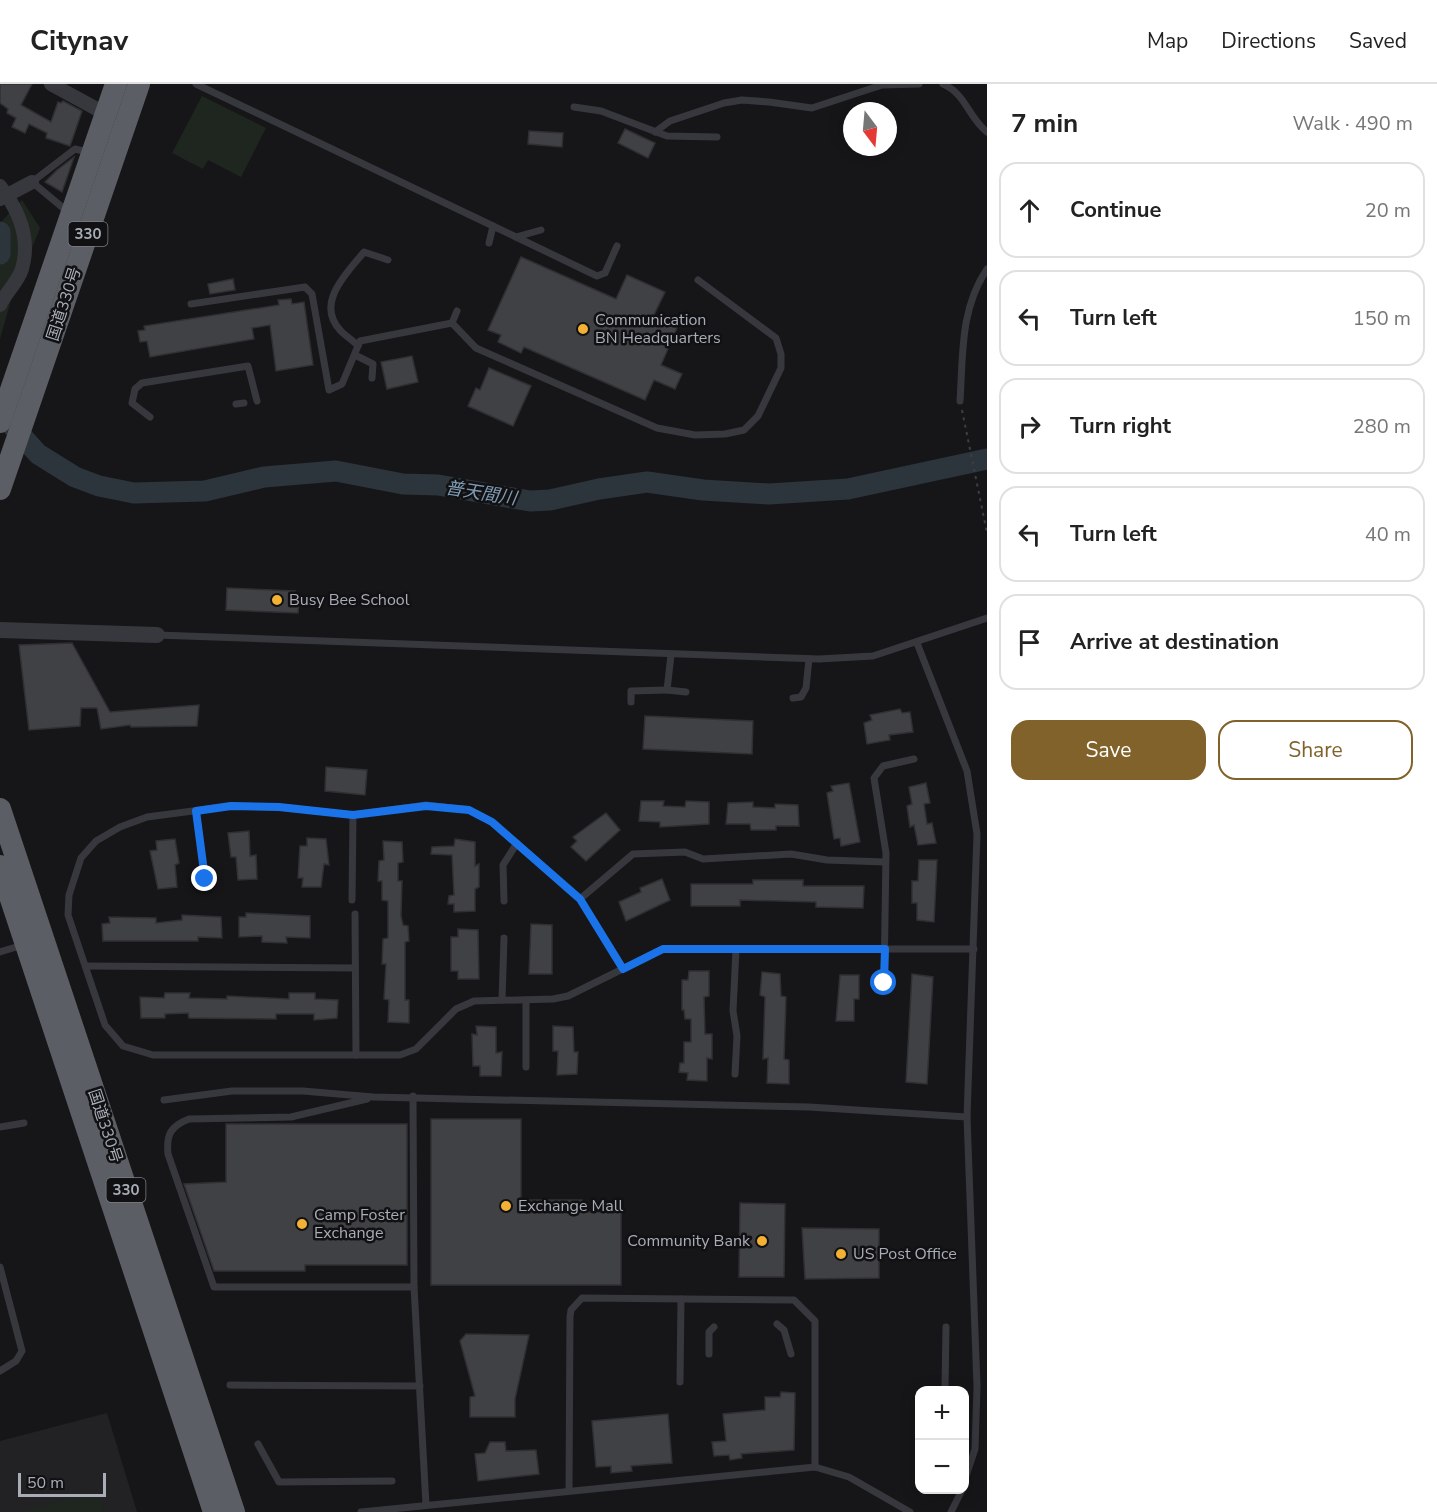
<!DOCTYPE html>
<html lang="en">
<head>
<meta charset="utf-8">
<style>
	body { margin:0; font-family:"Nunito Sans","Noto Sans JP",sans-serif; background:#f2f2f2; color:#222 }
	.controls { position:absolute; right:18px; bottom:18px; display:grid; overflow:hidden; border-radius:12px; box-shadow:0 3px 15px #0003 }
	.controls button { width:54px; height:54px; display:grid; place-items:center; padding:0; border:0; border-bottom:2px solid #e0e0e0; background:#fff; color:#222; font:30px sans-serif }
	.compass { position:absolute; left:843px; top:18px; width:54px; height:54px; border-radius:50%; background:#fff; box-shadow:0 3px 15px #0003; rotate:164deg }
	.scale { position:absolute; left:18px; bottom:15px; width:88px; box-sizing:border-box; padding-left:6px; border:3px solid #a8adb8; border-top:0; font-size:16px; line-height:21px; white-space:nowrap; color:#a8adb8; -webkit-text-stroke:4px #111113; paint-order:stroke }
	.stop { position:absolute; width:18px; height:18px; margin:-14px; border:4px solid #1a73e8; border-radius:50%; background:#fff }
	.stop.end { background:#1a73e8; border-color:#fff; box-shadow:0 2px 6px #0008 }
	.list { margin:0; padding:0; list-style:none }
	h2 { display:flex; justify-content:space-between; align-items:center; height:78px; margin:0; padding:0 24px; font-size:26px }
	h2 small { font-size:20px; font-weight:400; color:#767676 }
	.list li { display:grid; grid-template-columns:39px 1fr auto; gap:18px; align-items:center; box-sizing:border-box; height:96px; margin:0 12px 12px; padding:0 12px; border:2px solid #e0e0e0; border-radius:18px }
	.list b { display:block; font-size:22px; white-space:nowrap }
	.list em { font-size:20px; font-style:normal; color:#767676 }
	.actions { display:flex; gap:12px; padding:18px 24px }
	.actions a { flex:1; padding:14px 0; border:2px solid #80622a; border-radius:18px; text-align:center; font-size:21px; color:#80622a }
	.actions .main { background:#80622a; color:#fff }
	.icon { flex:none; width:33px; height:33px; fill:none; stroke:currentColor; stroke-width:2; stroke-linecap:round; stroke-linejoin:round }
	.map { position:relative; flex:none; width:987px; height:1428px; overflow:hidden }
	header { display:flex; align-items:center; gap:36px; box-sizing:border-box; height:84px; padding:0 30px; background:#fff; border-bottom:2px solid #e0e0e0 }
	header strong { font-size:28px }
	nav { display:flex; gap:33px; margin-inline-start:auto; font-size:21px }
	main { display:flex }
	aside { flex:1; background:#fff }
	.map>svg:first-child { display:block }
</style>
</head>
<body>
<header>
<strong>Citynav</strong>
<nav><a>Map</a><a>Directions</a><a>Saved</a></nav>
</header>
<main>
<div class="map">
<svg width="987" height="1428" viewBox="0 0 987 1428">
	<rect width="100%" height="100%" fill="#161618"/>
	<polygon fill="#222225" points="107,1329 137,1428 0,1428 0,1357"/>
	<g fill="#1e261f">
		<polygon points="202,12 266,44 241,93 208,76 203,85 172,69"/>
		<polygon points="22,116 40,144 11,216 0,255 0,139"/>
		<polygon points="98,1407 104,1428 20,1428"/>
	</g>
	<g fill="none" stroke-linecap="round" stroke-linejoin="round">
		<g stroke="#2c353c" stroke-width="21">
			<polyline points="0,148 0,170"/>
			<polyline points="10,339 38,370 75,393 99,402 134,409 205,407 264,393 336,387 403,400 438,401 530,417 550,416 599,405 647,398 703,406 769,410 848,405 987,375"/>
		</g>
	</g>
	<g fill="#404145" stroke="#303034" stroke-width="1.5">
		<polygon points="0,0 32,0 21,21 51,38 58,18 61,19 63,17 82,27 70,62 46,54 47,49 29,40 25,49 12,43 16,34 7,29 8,25 0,19"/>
		<polygon points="625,45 655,59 648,74 618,59"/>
		<polygon points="529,47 563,49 562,63 528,60"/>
		<polygon points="74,73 62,108 45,98 57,86"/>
		<polygon points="521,173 616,215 627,191 665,208 653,233 677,244 661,281 682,290 675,305 654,296 645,316 524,263 521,269 498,258 501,251 488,246"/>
		<polygon points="233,195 235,206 210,210 208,200"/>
		<polygon points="291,215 292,220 304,218 313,281 276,287 270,241 252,244 254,255 150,273 147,257 140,258 138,247 145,246 144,242 279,221 278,216"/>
		<polygon points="412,272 418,298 387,305 381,278"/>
		<polygon points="489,284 531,302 513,342 468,322 476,304 480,306"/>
		<polygon points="227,504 295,507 294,516 299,516 298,529 226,526"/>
		<polygon points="72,559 110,628 199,621 197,642 131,643 130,641 101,645 97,624 81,624 80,642 29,646 19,561"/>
		<polygon points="900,625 902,629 910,628 913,648 889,651 890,656 867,660 864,639 872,636 870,631"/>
		<polygon points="645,632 753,637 752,670 643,665"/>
		<polygon points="326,683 367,686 365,711 325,707"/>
		<polygon points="849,699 860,758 841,762 840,754 834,755 827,709 833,707 831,702"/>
		<polygon points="926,699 930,719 924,720 927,740 932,739 936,759 918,761 914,741 910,743 907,722 912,720 909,703"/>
		<polygon points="641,717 664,717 663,722 685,723 686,717 709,718 709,740 660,743 660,738 639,737"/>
		<polygon points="753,718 753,723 775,724 775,720 798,721 799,742 776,742 776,746 751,746 750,740 726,740 728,719"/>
		<polygon points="606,729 620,746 586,777 571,763 577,757 573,753"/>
		<polygon points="249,747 250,772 256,771 257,795 238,796 236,773 231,773 228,749"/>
		<polygon points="307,754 326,755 329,781 324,780 321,803 302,803 303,794 298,794 300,762 307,762"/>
		<polygon points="175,755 179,779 175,781 177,803 158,805 150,767 157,766 156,757"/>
		<polygon points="455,755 475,758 475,782 479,780 479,803 475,805 475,827 454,828 454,820 448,820 449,812 454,811 452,771 431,770 432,763 454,762"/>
		<polygon points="383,757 402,758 403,778 398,779 398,797 402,797 401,832 403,841 408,842 409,857 405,858 405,916 409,916 409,939 388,938 389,916 384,915 386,880 382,880 383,855 388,854 388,817 382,816 382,797 378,797 379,777 384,776"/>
		<polygon points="919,776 937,776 934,838 917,836 917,819 912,819 912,797 918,797"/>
		<polygon points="662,795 670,816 626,837 619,818 641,808 640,804"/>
		<polygon points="753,796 803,796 803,802 864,802 863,824 816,823 816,818 740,816 740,822 691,822 691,800 753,800"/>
		<polygon points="246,829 310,832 310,854 286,853 287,859 262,858 262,852 239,853 239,833 246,833"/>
		<polygon points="182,831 221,833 222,854 198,853 198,857 103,857 102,840 110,839 109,833 156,834 156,839 182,836"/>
		<polygon points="531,840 552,841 552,890 529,890"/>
		<polygon points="458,845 478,846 479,895 458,895 458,887 451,887 451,853 458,853"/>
		<polygon points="689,887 709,887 709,912 704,913 705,950 712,950 712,975 707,974 707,997 687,996 688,989 679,988 680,979 684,979 684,958 691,958 691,935 685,935 684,926 682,926 682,896 688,896"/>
		<polygon points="762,888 780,890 781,912 786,913 784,975 789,976 789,1000 767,999 768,974 763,975 765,913 760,911"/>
		<polygon points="912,890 933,893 927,1000 906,998"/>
		<polygon points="840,891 859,891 859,915 854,915 854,937 836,937"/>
		<polygon points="165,909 190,909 189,914 227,915 227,912 289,915 289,909 315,909 315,915 338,916 337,934 314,936 314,930 276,930 276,935 189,934 188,929 165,930 165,934 141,934 140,913 164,914"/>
		<polygon points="476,942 496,943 496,969 502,968 501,992 480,992 480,982 473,982 472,950 477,951"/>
		<polygon points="553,942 573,943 574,968 578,968 577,990 557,991 558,967 553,967"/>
		<polygon points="431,1035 521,1035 521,1116 582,1116 582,1128 621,1128 621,1201 431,1201"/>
		<polygon points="226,1040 407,1040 407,1181 305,1181 305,1187 214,1187 184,1100 226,1098"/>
		<polygon points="740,1119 785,1120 784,1193 739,1193"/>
		<polygon points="802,1144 879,1145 879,1194 805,1195"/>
		<polygon points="466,1250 529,1251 515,1315 515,1333 470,1333 470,1313 475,1312 460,1257"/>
		<polygon points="781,1308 795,1309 794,1366 741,1370 742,1374 730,1376 729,1371 714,1372 712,1358 726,1357 723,1330 765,1326 765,1313 780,1313"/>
		<polygon points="668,1330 672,1379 631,1382 632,1387 611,1389 611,1382 596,1383 592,1337"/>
		<polygon points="490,1358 505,1358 506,1367 536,1366 539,1390 478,1397 475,1370 485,1369"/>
	</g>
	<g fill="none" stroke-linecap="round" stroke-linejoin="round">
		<polyline stroke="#3d3f44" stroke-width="2" stroke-dasharray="3 4.5" stroke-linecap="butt" points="962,326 987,449"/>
		<g stroke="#37383d" stroke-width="7">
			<polyline points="196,0 493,142"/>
			<path d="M 943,0 C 966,10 968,33 987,48"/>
			<polyline points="574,23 601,27 667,52 717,53"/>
			<polyline points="655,48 670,37 724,19 742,16 769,18 812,24 882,1 919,0"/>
			<polyline points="68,128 32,98 75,65 88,68"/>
			<polyline points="516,153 597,192 605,189 617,162"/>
			<polyline points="489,159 493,142 516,153 541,146"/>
			<polyline points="191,220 305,203 312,210 329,306 342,300 360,257 452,239"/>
			<polyline points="457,227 452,239 476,264 657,344 695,351 725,350 744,346 758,332 781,284 781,270 776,254 698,196"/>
			<path d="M 358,262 C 353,256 345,252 340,246 C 315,219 347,189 364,168 L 388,176"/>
			<polyline points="355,271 373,280 372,294"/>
			<path d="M 960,317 C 963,271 960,225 987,185"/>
			<polyline points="236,320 244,319"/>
			<polyline points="150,333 132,319 135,305 142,299 248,282 257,317"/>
			<polyline points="157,551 819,575 873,572 987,534"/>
			<polyline points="917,559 967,687 977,750 967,1033 977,1302 975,1365 964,1398"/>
			<polyline points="671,571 667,606 686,608"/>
			<polyline points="793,614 801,613 806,604 809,575"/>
			<polyline points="631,618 631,607 667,606"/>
			<polyline points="196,727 205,795"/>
			<polyline points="580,815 633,770 685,768 703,775 791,770 827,776 885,778"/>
			<polyline points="352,816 353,731"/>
			<polyline points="504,817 503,781 517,759"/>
			<polyline points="355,830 356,971"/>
			<polyline points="0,868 23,861"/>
			<polyline points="87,882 355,884"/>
			<polyline points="623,885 580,815 492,738 469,726 426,721 353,731 279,723 231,722 147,733 120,743 96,757 81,774 69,811 68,831 105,941 123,962 153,971 400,971 416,965 456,925 474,917 553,915 568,912 663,865 974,865"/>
			<polyline points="884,899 886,769 874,694 883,682 914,675"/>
			<polyline points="502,916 504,854"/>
			<polyline points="526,916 526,983"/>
			<polyline points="735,990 737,952 733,927 736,865"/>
			<polyline points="413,1012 414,1203 426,1421"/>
			<path d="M 367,1015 L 291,1033 L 189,1035 C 171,1042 166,1050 168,1070 L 214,1203 L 414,1203"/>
			<polyline points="164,1016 232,1007 303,1007 373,1013 809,1023 967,1033"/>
			<polyline points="0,1043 24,1039"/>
			<polyline points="0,1183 22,1267 16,1277 0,1287"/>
			<polyline points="777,1240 784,1246 791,1270"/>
			<polyline points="709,1270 709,1248 714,1243"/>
			<polyline points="680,1298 681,1215"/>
			<polyline points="230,1301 420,1302"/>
			<polyline points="945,1302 946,1243"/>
			<polyline points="258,1360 279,1398 392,1397"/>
			<polyline points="569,1407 570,1233 571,1226 582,1214 794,1216 815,1237 815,1383"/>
			<polyline points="361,1428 815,1383 849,1393 910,1428"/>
			<polyline points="951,1428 962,1406"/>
		</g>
		<g stroke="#37383d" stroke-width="14">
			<polyline points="51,0 106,30"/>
			<path d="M 0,102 C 18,125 31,154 22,185 C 18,198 6,208 0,221"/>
			<polyline points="0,115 32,98"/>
		</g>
		<polyline stroke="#37383d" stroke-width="16" points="0,546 157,551"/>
		<g stroke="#5b5e65" stroke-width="22">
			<polyline points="0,338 116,0"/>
			<polyline points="0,405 139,0"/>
			<polyline points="0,725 234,1428"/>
			<polyline points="0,782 214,1428"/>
		</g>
	</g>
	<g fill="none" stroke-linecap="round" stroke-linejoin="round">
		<polyline stroke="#1a73e8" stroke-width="8" points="205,795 196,727 231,722 279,723 353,731 426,722 469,726 492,738 580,815 623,885 663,865 885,865 884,899"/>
	</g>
	<g fill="#f2b134" stroke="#111113" stroke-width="2">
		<circle cx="583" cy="245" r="6"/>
		<circle cx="277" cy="516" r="6"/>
		<circle cx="506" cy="1122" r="6"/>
		<circle cx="302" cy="1140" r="6"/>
		<circle cx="762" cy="1157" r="6"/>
		<circle cx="841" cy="1170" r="6"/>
	</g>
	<g text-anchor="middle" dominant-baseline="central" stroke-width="5" stroke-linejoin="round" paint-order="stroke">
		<g fill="#111113" stroke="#7b7e86" stroke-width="1.5">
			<rect x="68.5" y="138" width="39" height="24" rx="4.5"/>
			<rect x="106.5" y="1094" width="39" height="24" rx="4.5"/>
		</g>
		<g font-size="15" font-weight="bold" fill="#a8adb8">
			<text x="88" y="150">330</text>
			<text x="126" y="1106">330</text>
		</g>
		<g font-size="16" fill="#a8adb8" stroke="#111113">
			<text transform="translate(64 220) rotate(-72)">国道330号</text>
			<text transform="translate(105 1042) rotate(72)">国道330号</text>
		</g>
		<g font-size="16" fill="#a8adb8" stroke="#111113" text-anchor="start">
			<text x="595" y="236">Communication<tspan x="595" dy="18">BN Headquarters</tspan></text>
			<text x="289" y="516">Busy Bee School</text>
			<text x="518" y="1122">Exchange Mall</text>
			<text x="314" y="1131">Camp Foster<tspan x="314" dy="18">Exchange</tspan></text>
			<text x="750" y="1157" text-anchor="end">Community Bank</text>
			<text x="853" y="1170">US Post Office</text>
		</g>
		<g font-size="18" font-style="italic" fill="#7f9bb3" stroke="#111113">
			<text transform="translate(481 409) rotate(9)">普天間川</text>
		</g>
	</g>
</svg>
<div class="controls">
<button>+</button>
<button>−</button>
</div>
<svg class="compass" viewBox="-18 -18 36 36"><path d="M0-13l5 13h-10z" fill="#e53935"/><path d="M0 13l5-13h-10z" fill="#767676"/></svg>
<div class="scale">50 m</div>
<div class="stop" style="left:884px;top:899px"></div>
<div class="stop end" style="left:205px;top:795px"></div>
</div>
<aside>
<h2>7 min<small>Walk · 490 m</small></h2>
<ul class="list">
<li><svg class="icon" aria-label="ahead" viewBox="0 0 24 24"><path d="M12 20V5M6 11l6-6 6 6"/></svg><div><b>Continue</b></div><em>20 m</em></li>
<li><svg class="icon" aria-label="left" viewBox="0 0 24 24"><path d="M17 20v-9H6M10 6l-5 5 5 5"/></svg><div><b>Turn left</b></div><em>150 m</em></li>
<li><svg class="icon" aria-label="right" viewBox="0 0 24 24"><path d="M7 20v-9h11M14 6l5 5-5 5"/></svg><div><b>Turn right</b></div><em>280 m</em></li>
<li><svg class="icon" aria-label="left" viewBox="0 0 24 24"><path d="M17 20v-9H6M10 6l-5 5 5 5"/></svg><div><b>Turn left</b></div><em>40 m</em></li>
<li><svg class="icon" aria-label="arrive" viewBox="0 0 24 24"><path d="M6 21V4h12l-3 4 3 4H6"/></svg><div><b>Arrive at destination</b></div></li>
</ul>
<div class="actions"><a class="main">Save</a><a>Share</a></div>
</aside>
</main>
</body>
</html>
